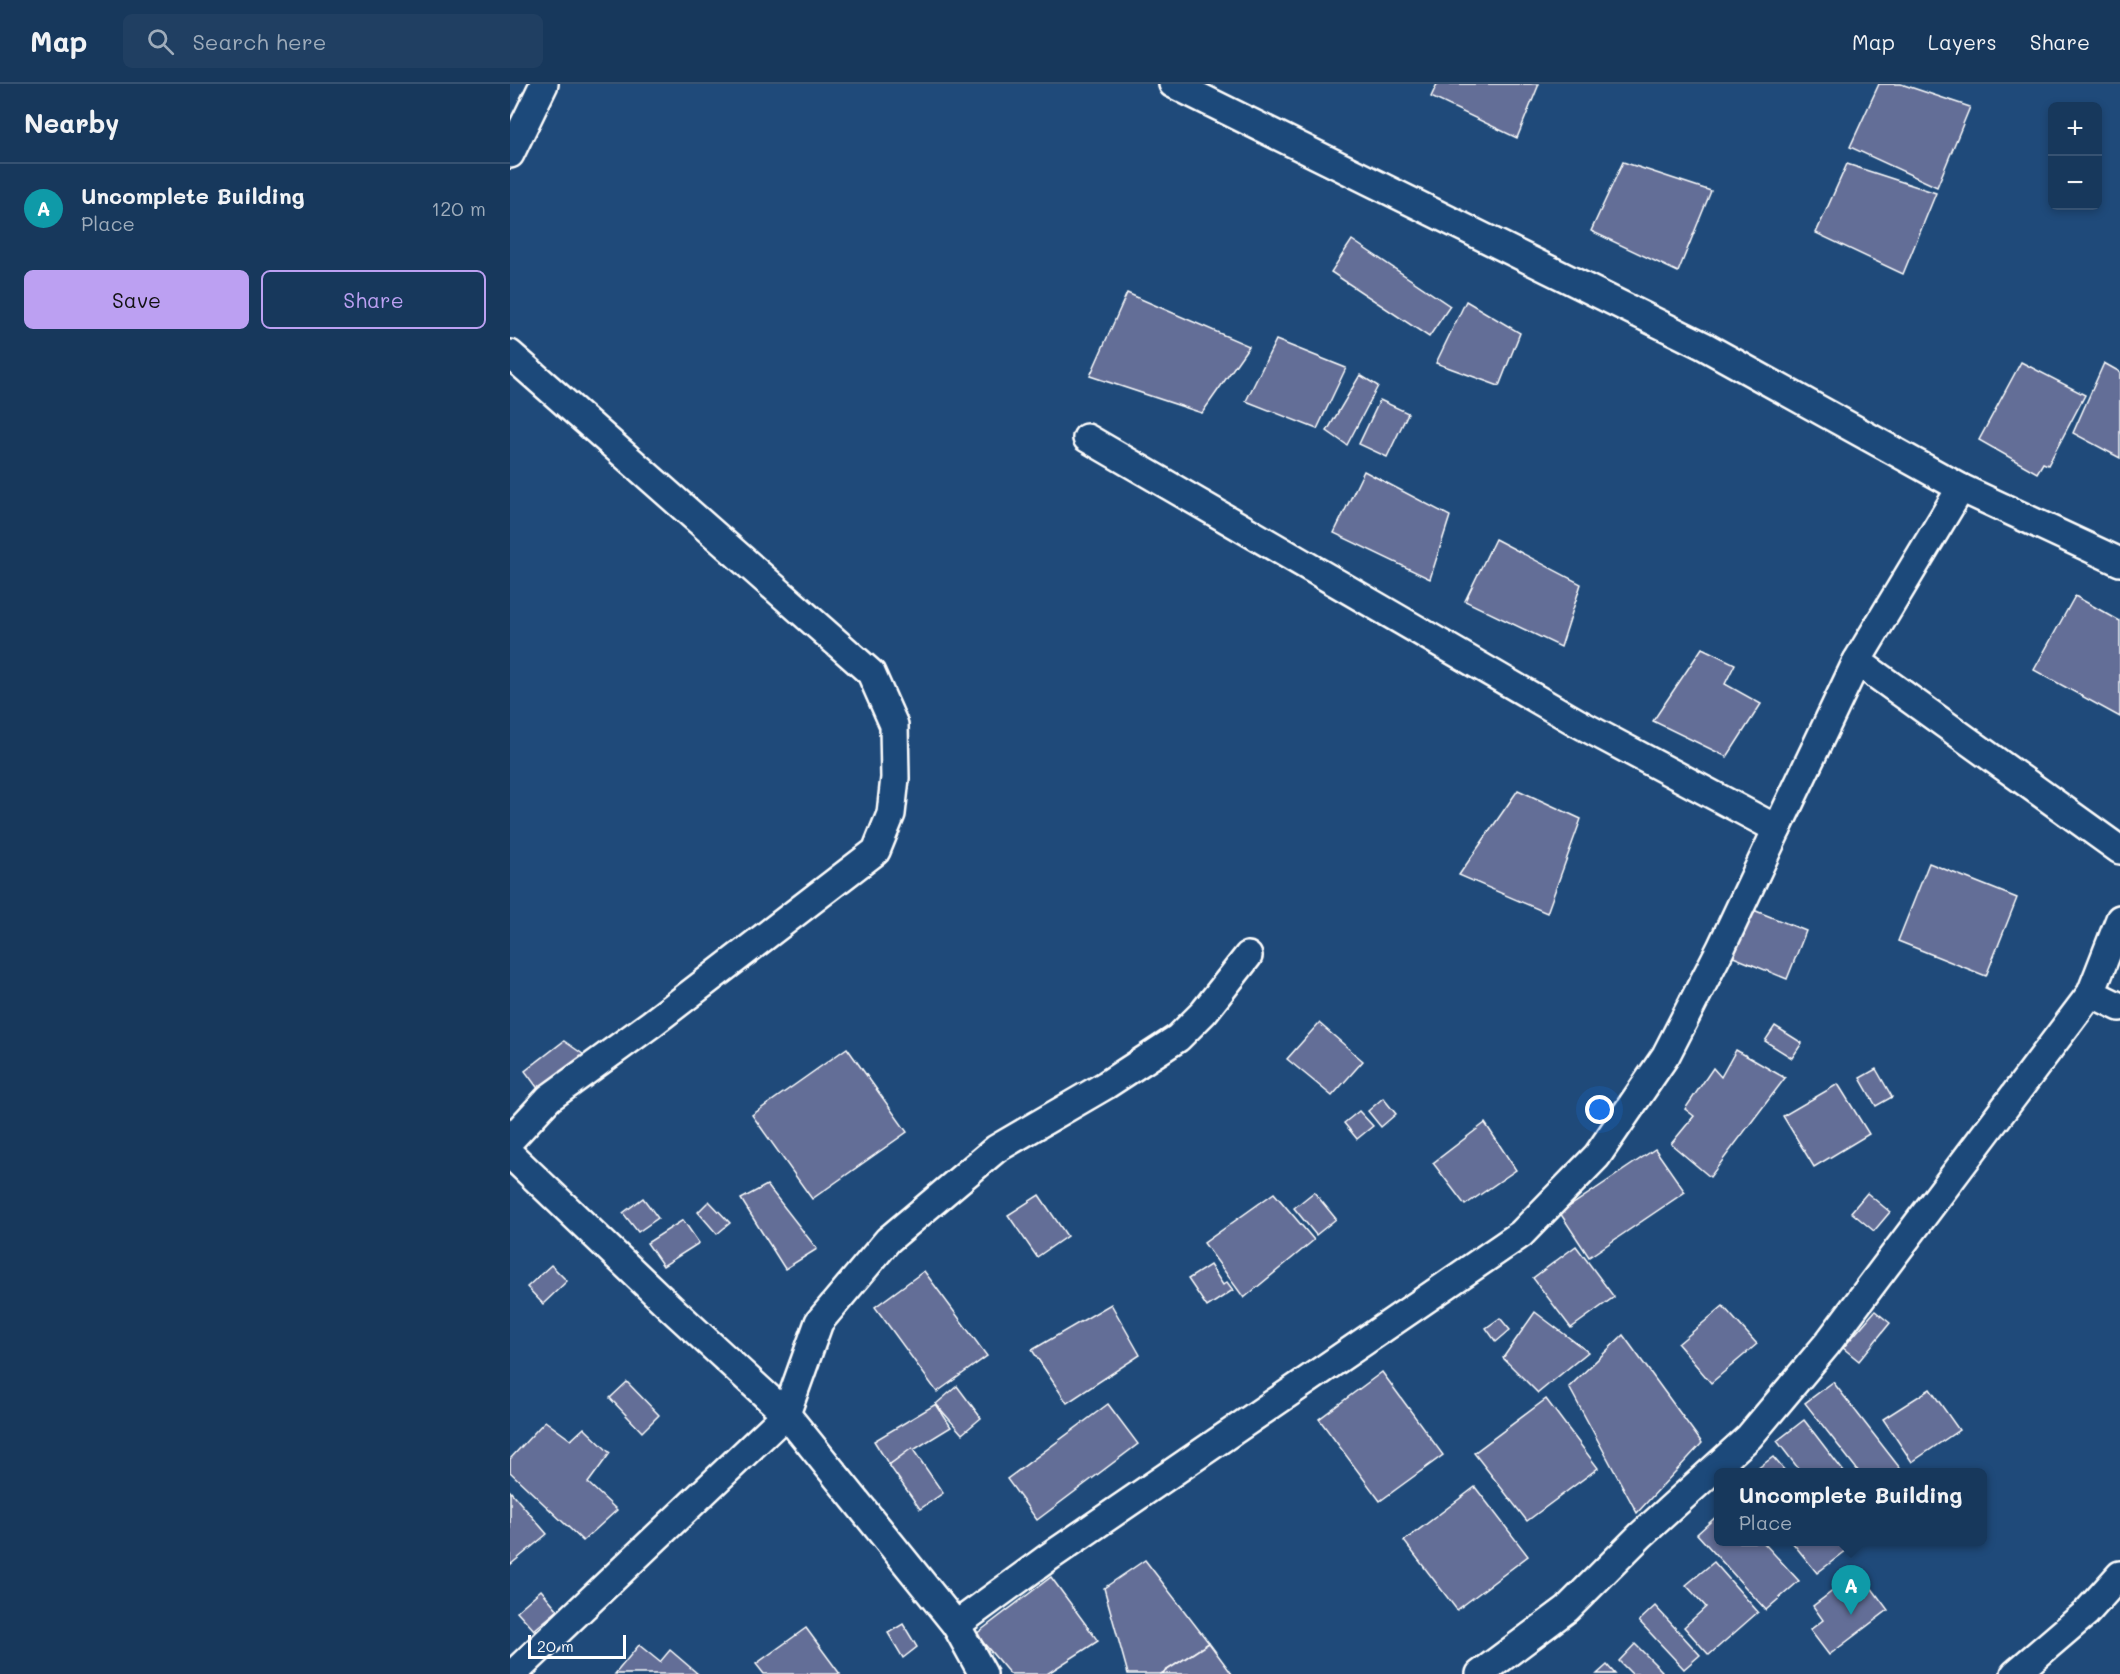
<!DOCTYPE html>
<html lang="en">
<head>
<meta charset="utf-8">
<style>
	body { margin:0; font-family:Mali,sans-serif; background:#203f62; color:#f1f3f6 }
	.controls { position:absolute; right:18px; top:18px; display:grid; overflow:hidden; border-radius:9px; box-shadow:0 3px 9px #0003 }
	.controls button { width:54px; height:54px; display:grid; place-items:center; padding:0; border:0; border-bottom:2px solid #365272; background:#17385c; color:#f1f3f6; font:30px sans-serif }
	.scale { position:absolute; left:18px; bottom:15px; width:98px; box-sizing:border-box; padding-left:6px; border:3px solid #fff; border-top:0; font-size:16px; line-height:21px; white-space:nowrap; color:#fff; -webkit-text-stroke:4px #1f4a7a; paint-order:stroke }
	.you { position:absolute; left:1090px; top:1026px; width:21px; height:21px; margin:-15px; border:4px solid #fff; border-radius:50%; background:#1a73e8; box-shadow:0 0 0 9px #1a73e833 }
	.badge { display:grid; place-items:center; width:39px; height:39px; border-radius:50%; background:#bca0f2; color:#fff; font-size:20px; font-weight:700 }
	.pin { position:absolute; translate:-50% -50px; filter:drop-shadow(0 2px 3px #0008) }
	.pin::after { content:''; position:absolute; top:32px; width:21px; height:18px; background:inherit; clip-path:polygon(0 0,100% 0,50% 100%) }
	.popup { position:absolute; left:1204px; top:1384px; width:273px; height:78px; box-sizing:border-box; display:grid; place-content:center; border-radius:9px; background:#17385c; filter:drop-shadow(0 2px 4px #0005); font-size:20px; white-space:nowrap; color:#9eacbb }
	.popup b { font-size:22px; color:#f1f3f6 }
	.popup::after { content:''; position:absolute; left:50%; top:100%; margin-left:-12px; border:12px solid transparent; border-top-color:#17385c }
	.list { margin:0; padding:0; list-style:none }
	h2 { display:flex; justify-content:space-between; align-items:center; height:78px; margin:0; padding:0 24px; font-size:26px }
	h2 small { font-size:20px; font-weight:400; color:#9eacbb }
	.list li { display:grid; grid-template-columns:39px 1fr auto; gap:18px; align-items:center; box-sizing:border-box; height:90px; padding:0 24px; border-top:2px solid #365272 }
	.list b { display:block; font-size:22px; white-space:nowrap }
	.list p { margin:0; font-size:20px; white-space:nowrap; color:#9eacbb }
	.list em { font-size:20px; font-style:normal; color:#9eacbb }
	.actions { display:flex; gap:12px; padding:18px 24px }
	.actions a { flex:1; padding:14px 0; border:2px solid #bca0f2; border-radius:9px; text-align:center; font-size:21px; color:#bca0f2 }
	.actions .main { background:#bca0f2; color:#111 }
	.icon { flex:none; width:33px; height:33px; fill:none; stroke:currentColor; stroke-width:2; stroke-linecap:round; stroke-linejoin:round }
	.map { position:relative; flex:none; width:1610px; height:1590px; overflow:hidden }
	header { display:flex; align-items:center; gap:36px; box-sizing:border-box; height:84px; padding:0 30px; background:#17385c; border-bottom:2px solid #365272 }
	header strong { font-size:28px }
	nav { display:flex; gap:33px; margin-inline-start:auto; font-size:21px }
	.search { width:420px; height:54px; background:#203f62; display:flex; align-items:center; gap:15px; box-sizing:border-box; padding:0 21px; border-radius:9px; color:#9eacbb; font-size:22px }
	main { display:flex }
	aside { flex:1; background:#17385c }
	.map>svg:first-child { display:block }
</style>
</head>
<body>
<header>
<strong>Map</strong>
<div class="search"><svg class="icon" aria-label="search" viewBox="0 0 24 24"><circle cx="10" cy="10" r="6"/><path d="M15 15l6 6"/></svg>Search here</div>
<nav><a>Map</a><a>Layers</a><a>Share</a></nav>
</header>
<main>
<aside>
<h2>Nearby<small></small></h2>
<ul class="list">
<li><span class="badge" style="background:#0f9aa8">A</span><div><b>Uncomplete Building</b><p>Place</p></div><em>120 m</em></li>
</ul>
<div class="actions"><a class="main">Save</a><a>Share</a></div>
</aside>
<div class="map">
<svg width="1610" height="1590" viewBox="0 0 1610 1590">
	<rect width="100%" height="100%" fill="#1f4a7a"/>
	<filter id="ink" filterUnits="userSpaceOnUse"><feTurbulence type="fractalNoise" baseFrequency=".0167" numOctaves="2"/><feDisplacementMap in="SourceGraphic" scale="12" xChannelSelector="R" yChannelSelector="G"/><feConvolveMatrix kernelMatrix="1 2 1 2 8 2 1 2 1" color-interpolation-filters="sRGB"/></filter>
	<g filter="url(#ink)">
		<g fill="#646e97" stroke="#fff" stroke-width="1.5">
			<polygon points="927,0 1029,0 1007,54 921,13"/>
			<polygon points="1369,0 1391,0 1460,23 1427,103 1340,63"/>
			<polygon points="1113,78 1201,107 1168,188 1081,147"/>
			<polygon points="1337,80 1426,109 1393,190 1306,149"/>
			<polygon points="842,156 940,222 919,253 821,188"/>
			<polygon points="617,209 739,262 692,329 580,292"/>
			<polygon points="956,217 1010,249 989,302 926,279"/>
			<polygon points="766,256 836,284 807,345 736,317"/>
			<polygon points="1511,278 1575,311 1538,381 1533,379 1527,389 1469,356"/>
			<polygon points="1594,279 1610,288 1610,374 1563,349"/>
			<polygon points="850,291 868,302 837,361 817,347"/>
			<polygon points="870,316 898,329 877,373 849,360"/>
			<polygon points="854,387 940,432 920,495 824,449"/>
			<polygon points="985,455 1071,500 1051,563 955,517"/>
			<polygon points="1565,512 1610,537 1610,633 1524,586"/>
			<polygon points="1192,564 1225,580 1215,600 1251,620 1217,673 1143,637"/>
			<polygon points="1008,706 1071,735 1037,829 949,791"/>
			<polygon points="1419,779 1507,814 1476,892 1388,857"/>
			<polygon points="1241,825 1296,847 1277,895 1221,872"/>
			<polygon points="809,939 853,977 822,1012 777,975"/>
			<polygon points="1265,942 1292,959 1282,974 1255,957"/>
			<polygon points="54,957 80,975 32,1010 15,987"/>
			<polygon points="337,964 397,1048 302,1115 242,1031"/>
			<polygon points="1226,966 1275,994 1200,1093 1161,1060 1184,1032 1175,1025 1203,984 1211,993"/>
			<polygon points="1366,985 1382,1013 1366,1022 1350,994"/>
			<polygon points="1328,1000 1359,1050 1304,1083 1273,1032"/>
			<polygon points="873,1014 886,1030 871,1043 858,1027"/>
			<polygon points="849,1027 863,1042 847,1055 834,1039"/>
			<polygon points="975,1039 1006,1086 955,1121 923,1079"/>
			<polygon points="1145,1065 1175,1108 1079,1173 1050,1129"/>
			<polygon points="257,1101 307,1165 275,1185 231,1115"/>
			<polygon points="804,1108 826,1135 806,1151 784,1124"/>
			<polygon points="764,1109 804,1156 734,1214 694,1159"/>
			<polygon points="1357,1109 1380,1128 1364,1147 1341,1128"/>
			<polygon points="529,1111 557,1152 527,1173 498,1131"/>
			<polygon points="133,1114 148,1134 128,1148 113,1129"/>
			<polygon points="199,1117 220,1139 207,1150 188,1128"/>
			<polygon points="173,1136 189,1159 153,1182 137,1159"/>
			<polygon points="1066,1162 1104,1213 1061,1244 1023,1194"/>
			<polygon points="41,1181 57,1197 33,1220 17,1203"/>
			<polygon points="700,1181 713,1201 717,1198 723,1206 697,1223 678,1195"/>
			<polygon points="414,1187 477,1272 427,1308 365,1223"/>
			<polygon points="601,1220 630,1271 557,1319 522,1266"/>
			<polygon points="1213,1222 1247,1260 1201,1299 1168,1260"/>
			<polygon points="1365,1227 1380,1239 1349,1277 1333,1264"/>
			<polygon points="1025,1228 1078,1268 1028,1309 993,1274"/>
			<polygon points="990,1234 1000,1246 986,1258 976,1244"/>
			<polygon points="1113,1251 1192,1359 1127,1429 1059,1303"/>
			<polygon points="872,1288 933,1371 870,1417 809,1335"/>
			<polygon points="117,1298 149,1331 132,1348 100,1314"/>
			<polygon points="1323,1298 1393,1388 1349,1388 1295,1319"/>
			<polygon points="447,1302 471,1334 452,1350 426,1320"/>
			<polygon points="1420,1305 1449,1346 1402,1378 1373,1335"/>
			<polygon points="1036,1315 1088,1384 1017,1437 964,1369"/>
			<polygon points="426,1320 441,1343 379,1381 364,1357"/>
			<polygon points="598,1320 628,1360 527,1436 497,1395"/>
			<polygon points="1294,1336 1334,1388 1291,1388 1267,1357"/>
			<polygon points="35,1337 61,1356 74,1344 100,1369 78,1399 107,1426 73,1457 0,1388 0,1375"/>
			<polygon points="402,1364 433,1409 410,1425 379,1381"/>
			<polygon points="1263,1373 1276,1388 1243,1388"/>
			<polygon points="965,1403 1018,1472 947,1526 894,1457"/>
			<polygon points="0,1407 37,1450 0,1481"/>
			<polygon points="1209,1430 1209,1458 1253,1458 1289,1497 1256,1526 1187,1450"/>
			<polygon points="1282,1458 1330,1458 1337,1466 1307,1489"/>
			<polygon points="635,1476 699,1559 651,1590 618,1590 594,1504"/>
			<polygon points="1204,1478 1248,1528 1199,1571 1174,1543 1196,1523 1176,1501"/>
			<polygon points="1349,1487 1378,1526 1319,1571 1300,1546 1313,1536 1303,1522"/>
			<polygon points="541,1493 588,1557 537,1590 500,1590 466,1550"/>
			<polygon points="31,1506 48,1526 24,1546 7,1527"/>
			<polygon points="1145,1522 1190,1571 1174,1585 1129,1537"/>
			<polygon points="393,1540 407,1563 393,1574 378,1549"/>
			<polygon points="296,1544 330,1590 254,1590 246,1580"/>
			<polygon points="699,1559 722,1590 651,1590"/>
			<polygon points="1125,1560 1152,1587 1149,1590 1122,1590 1109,1577"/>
			<polygon points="129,1561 150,1578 160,1566 188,1590 105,1590"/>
			<polygon points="1097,1581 1105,1590 1087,1590"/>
		</g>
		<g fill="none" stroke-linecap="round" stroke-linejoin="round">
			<g stroke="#fff" stroke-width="32">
				<g id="minor">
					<polyline points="663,0 1194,262 1451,404 1610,478"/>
					<polyline points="0,70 34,0"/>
					<polyline points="0,270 361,589 384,641 385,694 381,730 366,767 141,940 39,1014 0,1056"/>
					<polyline points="577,354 1068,639 1267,745 1347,577 1451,404"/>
					<polyline points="1347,577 1610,766"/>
					<polyline points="1581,909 1610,923"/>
					<polyline points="0,1070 162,1225 276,1330 446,1541 473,1590"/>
					<polyline points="446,1541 539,1473 1011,1150 1087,1072 1156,971 1211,864 1267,745"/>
					<polyline points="3,1590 276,1330 309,1238 378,1156 486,1065 596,1001 668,954 694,928 738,872"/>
					<polyline points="970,1590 1057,1525 1131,1451 1239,1353 1317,1260 1581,909 1610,835"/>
					<polyline points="1505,1590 1576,1529 1610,1491"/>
				</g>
			</g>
			<use href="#minor" stroke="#1f4a7a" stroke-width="27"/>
		</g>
	</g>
</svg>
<div class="controls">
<button>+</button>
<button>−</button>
</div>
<div class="scale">20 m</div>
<div class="you"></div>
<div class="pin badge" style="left:1341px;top:1531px;background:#0f9aa8">A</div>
<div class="popup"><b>Uncomplete Building</b>Place</div>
</div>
</main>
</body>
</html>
